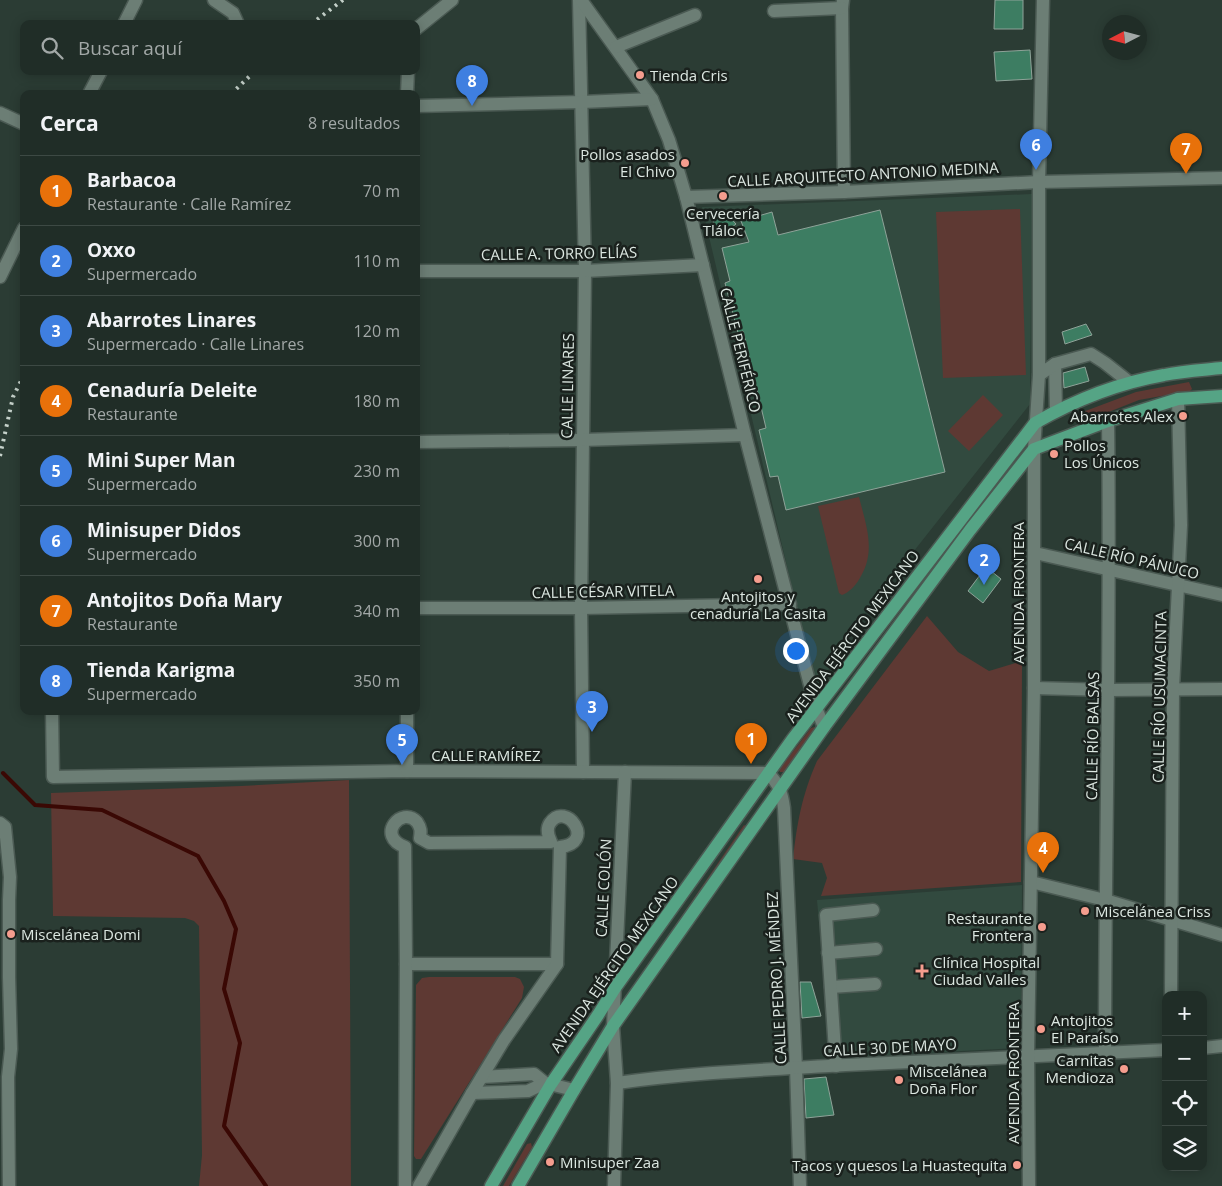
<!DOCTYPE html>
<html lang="es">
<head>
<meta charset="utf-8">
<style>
	body { margin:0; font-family:"Open Sans",sans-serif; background:#28352f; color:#f1f3f6 }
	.controls { position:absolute; right:15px; bottom:15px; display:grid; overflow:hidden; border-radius:10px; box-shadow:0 2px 12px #0003 }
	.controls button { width:45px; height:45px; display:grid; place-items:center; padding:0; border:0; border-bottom:1px solid #3d4944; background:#202d27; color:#f1f3f6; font:25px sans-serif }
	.compass { position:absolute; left:1102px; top:15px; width:45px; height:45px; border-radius:50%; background:#202d27; box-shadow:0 2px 12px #0003; rotate:264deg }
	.you { position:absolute; left:795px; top:650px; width:18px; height:18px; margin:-12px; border:4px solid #fff; border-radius:50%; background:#1a73e8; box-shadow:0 0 0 8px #1a73e833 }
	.badge { display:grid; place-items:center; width:32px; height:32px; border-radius:50%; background:#f59d8e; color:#fff; font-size:16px; font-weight:700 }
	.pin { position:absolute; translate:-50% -41px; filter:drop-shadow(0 1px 2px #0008) }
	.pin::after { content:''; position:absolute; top:26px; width:18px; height:15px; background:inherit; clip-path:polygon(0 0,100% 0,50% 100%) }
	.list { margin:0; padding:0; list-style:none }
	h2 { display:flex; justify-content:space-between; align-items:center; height:65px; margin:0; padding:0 20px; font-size:21px }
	h2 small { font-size:16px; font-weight:400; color:#a2a8a7 }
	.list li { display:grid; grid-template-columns:32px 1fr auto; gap:15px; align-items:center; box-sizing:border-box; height:70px; padding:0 20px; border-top:1px solid #3d4944 }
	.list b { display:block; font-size:19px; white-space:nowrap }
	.list p { margin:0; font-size:16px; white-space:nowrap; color:#a2a8a7 }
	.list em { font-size:16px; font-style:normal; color:#a2a8a7 }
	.icon { flex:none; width:28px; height:28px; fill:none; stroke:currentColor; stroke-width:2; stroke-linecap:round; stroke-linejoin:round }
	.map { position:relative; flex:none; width:1222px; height:1186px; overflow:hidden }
	.search { position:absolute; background:#202d27; box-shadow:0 2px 12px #0003; left:20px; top:20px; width:400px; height:55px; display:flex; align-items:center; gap:12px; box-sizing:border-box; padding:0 18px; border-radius:10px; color:#a2a8a7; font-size:19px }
	.panel { position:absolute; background:#202d27; box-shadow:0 2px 12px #0003; left:20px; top:90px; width:400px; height:625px; border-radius:10px }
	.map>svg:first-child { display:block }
</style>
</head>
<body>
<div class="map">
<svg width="1222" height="1186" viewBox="0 0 1222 1186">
	<rect width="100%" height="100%" fill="#2b3c34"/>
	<g fill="#324a3f">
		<polygon points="1032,194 1030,404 865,613 816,689 702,207"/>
		<polygon points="1022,885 1021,1042 1018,1048 831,1058 817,900"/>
	</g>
	<g fill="#5e3933">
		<polygon points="1020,209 1026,375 943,378 936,212"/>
		<polygon points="1189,382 1192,389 1190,391 1139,400 1091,419 1086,416 1085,411 1088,410 1136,392"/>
		<polygon points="983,395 1003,415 969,451 948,431"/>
		<path d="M 859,497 C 866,525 876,550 861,576 C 857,584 850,592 842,595 L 839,593 L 818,506 Z"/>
		<path d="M 927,616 L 958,652 L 989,671 L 1022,661 L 1021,882 L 821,896 L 827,878 L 822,863 L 793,859 C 797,823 802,795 817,761 Z"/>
		<polygon points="815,727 816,731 784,772 780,772 779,770 811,728"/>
		<polygon points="349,780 351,1186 199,1186 202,1155 199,926 194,921 185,918 53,916 51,793 241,786"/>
		<polygon points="744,825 747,827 655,960 653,958"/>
		<polygon points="429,977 515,977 520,979 524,987 522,998 421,1159 416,1159 414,1156 416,985 422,978"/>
		<polygon points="531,1143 532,1147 509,1186 503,1186 527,1144"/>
	</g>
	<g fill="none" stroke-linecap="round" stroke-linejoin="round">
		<polyline stroke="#3a0804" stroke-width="4" points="3,773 35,805 102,810 198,856 224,901 236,929 224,989 240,1043 224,1126 266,1186"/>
	</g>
	<g fill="#3d7d62" stroke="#8fa399">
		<polygon points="995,0 1023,0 1023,29 994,29"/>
		<polygon points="1030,50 1032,79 996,81 994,52"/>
		<polygon points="880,210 945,472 786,510 778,476 770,477 759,430 766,428 743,331 738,333 725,283 730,281 722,248 749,242 741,221 772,212 778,235"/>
		<polygon points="726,213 736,224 724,233 716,230 713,222 717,214"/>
		<polygon points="1086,324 1092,335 1065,344 1062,332"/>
		<polygon points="1085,367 1089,381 1064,388 1063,373"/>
		<polygon points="986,567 1001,579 983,603 968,591"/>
		<polygon points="800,982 811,982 821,1016 802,1018"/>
		<polygon points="826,1077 834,1115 806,1118 804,1079"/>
	</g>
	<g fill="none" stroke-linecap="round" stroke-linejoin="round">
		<g stroke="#4b5a53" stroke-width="15">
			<g id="minor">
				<polyline points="214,0 233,13 238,24"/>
				<polyline points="579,0 585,271 581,608 583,772"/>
				<polyline points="581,0 652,99 669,140 686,197 745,435 816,708 824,727"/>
				<polyline points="843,0 842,8 844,192"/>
				<polyline points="774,11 842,8"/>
				<polyline points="124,24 136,0"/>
				<polyline points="416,29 452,0"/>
				<polyline points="616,47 695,15"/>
				<polyline points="89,94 101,71"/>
				<polyline points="407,94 408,71"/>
				<polyline points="416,106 582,102 652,99"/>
				<polyline points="0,113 24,124"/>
				<polyline points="686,197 844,192 1039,182 1222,178"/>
				<polyline points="416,271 585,271 703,265"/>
				<polyline points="0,277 24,228"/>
				<polyline points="1055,364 1056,411"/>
				<polyline points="1039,375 1055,364 1091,354 1105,363 1129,382"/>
				<polyline points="416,442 582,440 745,435"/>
				<polyline points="1035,553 1222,595"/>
				<polyline points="416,608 581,608 790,604"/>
				<polyline points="1034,688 1109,690 1222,689"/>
				<path d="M 52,711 L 53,777 L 407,771 L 768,773 C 779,784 782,793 784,808 L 796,1068 L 800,1186"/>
				<polyline points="407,771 407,711"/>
				<polyline points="0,823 5,827 10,877 9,900 9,977 11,1049 8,1077 9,1186"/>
				<polyline points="1031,882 1105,900 1222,935"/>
				<polyline points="828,953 876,949"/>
				<polyline points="406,964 557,964"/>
				<polyline points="831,987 875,984"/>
				<polyline points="1171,995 1173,689 1181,525 1178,399"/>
				<polyline points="1203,1048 1222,1046"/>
				<path d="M 1105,1053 C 1105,842 1111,631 1108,421"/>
				<polyline points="836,1066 826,915 873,910"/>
				<polyline points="482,1077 534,1074 545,1083 574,1090"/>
				<path d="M 617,1083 C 687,1073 758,1070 829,1066 C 941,1060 1053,1055 1166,1050"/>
				<polyline points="472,1093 528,1091 545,1083"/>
				<path d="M 405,1186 L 406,964 L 405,847 C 375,836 402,805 417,822 C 421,828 421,831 420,838 L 429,843 L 551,842 C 548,836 546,829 550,823 C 566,800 597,843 560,847 L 557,964 L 504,1040 L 472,1093 L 419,1186"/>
				<polyline points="614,1186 617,1083 613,1026 625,772"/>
				<polyline points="1029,1186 1028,1055 1034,688 1034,449 1039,375 1039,182 1043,0"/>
			</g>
		</g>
		<g stroke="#4b5a53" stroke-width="15">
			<g id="major">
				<path d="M 491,1186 L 551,1084 L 598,1015 L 615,988 L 792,740 L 1035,423 C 1075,400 1118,383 1164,375 C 1183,371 1203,370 1222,368"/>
				<polyline points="518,1186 574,1090 613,1026 824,727 970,530 1034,449 1108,421 1178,399 1222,396"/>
			</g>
		</g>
		<use href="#minor" stroke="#6c7e75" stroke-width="12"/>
		<use href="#major" stroke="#55a485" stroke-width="12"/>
		<g stroke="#c5d1ca" stroke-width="4" stroke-dasharray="2.5 5" stroke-linecap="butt">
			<polyline points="311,24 343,0"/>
			<polyline points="231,94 255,71"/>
			<polyline points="0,456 13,397 24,375"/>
		</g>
	</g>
	<g fill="#f59d8e" stroke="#1a211d" stroke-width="2">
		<circle cx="640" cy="75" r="5"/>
		<circle cx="685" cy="163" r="5"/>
		<circle cx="723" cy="196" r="5"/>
		<circle cx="1183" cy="416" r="5"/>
		<circle cx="1054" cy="454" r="5"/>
		<circle cx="758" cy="579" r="5"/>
		<circle cx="1085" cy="911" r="5"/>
		<circle cx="1042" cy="927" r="5"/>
		<circle cx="11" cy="934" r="5"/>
		<path d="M919.5 963.5h5v5h5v5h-5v5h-5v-5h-5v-5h5z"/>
		<circle cx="1041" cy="1029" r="5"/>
		<circle cx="1124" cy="1069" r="5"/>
		<circle cx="899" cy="1080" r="5"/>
		<circle cx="550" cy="1162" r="5"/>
		<circle cx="1017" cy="1165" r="5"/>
	</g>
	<g text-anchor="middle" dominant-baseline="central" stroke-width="5" stroke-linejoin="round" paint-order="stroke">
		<g font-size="15" fill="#dce7e1" stroke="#1a211d" text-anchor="start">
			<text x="650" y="75">Tienda Cris</text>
			<text x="675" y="154" text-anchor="end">Pollos asados<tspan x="675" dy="17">El Chivo</tspan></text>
			<text x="723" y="213" text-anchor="middle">Cervecería<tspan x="723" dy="17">Tláloc</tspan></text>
			<text x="1173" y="416" text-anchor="end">Abarrotes Alex</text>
			<text x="1064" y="445">Pollos<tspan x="1064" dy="17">Los Únicos</tspan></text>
			<text x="758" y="596" text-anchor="middle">Antojitos y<tspan x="758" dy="17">cenaduría La Casita</tspan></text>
			<text x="1095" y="911">Miscelánea Criss</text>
			<text x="1032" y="918" text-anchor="end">Restaurante<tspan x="1032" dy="17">Frontera</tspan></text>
			<text x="21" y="934">Miscelánea Domi</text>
			<text x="933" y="962">Clínica Hospital<tspan x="933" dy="17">Ciudad Valles</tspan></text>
			<text x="1051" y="1020">Antojitos<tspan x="1051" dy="17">El Paraíso</tspan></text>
			<text x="1114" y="1060" text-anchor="end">Carnitas<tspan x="1114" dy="17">Mendioza</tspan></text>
			<text x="909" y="1071">Miscelánea<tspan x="909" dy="17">Doña Flor</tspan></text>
			<text x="560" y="1162">Minisuper Zaa</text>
			<text x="1007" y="1165" text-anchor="end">Tacos y quesos La Huastequita</text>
		</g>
		<g font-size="15" fill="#dce7e1" stroke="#1a211d">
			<text transform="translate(863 174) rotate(-3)">CALLE ARQUITECTO ANTONIO MEDINA</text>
			<text transform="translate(559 253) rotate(-1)">CALLE A. TORRO ELÍAS</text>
			<text transform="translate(741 350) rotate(76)">CALLE PERIFÉRICO</text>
			<text transform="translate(567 386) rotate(-89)">CALLE LINARES</text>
			<text transform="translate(1132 558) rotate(13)">CALLE RÍO PÁNUCO</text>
			<text transform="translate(603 591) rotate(-1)">CALLE CÉSAR VITELA</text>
			<text transform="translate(1018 593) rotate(-90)">AVENIDA FRONTERA</text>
			<text transform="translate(852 636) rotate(-53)">AVENIDA EJÉRCITO MEXICANO</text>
			<text transform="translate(1159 697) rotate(-89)">CALLE RÍO USUMACINTA</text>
			<text transform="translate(1092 736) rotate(-89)">CALLE RÍO BALSAS</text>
			<text x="486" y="755">CALLE RAMÍREZ</text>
			<text transform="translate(603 888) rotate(-87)">CALLE COLÓN</text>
			<text transform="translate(614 964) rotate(-55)">AVENIDA EJÉRCITO MEXICANO</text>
			<text transform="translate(776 978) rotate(-93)">CALLE PEDRO J. MÉNDEZ</text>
			<text transform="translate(890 1047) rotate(-3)">CALLE 30 DE MAYO</text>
			<text transform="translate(1013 1073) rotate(-90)">AVENIDA FRONTERA</text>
		</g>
	</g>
</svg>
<div class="controls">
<button>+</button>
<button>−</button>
<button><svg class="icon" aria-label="locate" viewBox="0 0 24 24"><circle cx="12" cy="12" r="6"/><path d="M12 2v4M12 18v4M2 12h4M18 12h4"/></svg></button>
<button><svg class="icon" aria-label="layers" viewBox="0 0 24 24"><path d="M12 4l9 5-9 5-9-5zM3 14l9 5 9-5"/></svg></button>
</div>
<svg class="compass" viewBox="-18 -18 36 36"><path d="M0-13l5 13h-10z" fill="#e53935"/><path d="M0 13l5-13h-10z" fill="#a2a8a7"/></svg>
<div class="you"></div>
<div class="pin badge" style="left:751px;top:764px;background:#e8710a">1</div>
<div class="pin badge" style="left:984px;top:585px;background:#3f7fe0">2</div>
<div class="pin badge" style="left:592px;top:732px;background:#3f7fe0">3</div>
<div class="pin badge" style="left:1043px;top:873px;background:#e8710a">4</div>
<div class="pin badge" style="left:402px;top:765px;background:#3f7fe0">5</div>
<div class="pin badge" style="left:1036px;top:170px;background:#3f7fe0">6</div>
<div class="pin badge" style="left:1186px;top:174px;background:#e8710a">7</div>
<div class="pin badge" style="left:472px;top:106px;background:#3f7fe0">8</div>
<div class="search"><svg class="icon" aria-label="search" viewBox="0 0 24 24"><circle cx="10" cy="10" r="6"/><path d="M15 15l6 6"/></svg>Buscar aquí</div>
<section class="panel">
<h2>Cerca<small>8 resultados</small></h2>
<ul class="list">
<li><span class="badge" style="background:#e8710a">1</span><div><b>Barbacoa</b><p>Restaurante · Calle Ramírez</p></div><em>70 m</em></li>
<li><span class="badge" style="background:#3f7fe0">2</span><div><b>Oxxo</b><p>Supermercado</p></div><em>110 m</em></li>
<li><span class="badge" style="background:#3f7fe0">3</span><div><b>Abarrotes Linares</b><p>Supermercado · Calle Linares</p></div><em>120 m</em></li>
<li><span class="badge" style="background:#e8710a">4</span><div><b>Cenaduría Deleite</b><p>Restaurante</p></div><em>180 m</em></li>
<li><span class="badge" style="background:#3f7fe0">5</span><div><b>Mini Super Man</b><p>Supermercado</p></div><em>230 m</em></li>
<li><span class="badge" style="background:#3f7fe0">6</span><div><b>Minisuper Didos</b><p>Supermercado</p></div><em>300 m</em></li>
<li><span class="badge" style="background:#e8710a">7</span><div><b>Antojitos Doña Mary</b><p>Restaurante</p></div><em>340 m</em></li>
<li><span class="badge" style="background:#3f7fe0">8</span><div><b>Tienda Karigma</b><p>Supermercado</p></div><em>350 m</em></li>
</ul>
</section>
</div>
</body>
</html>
